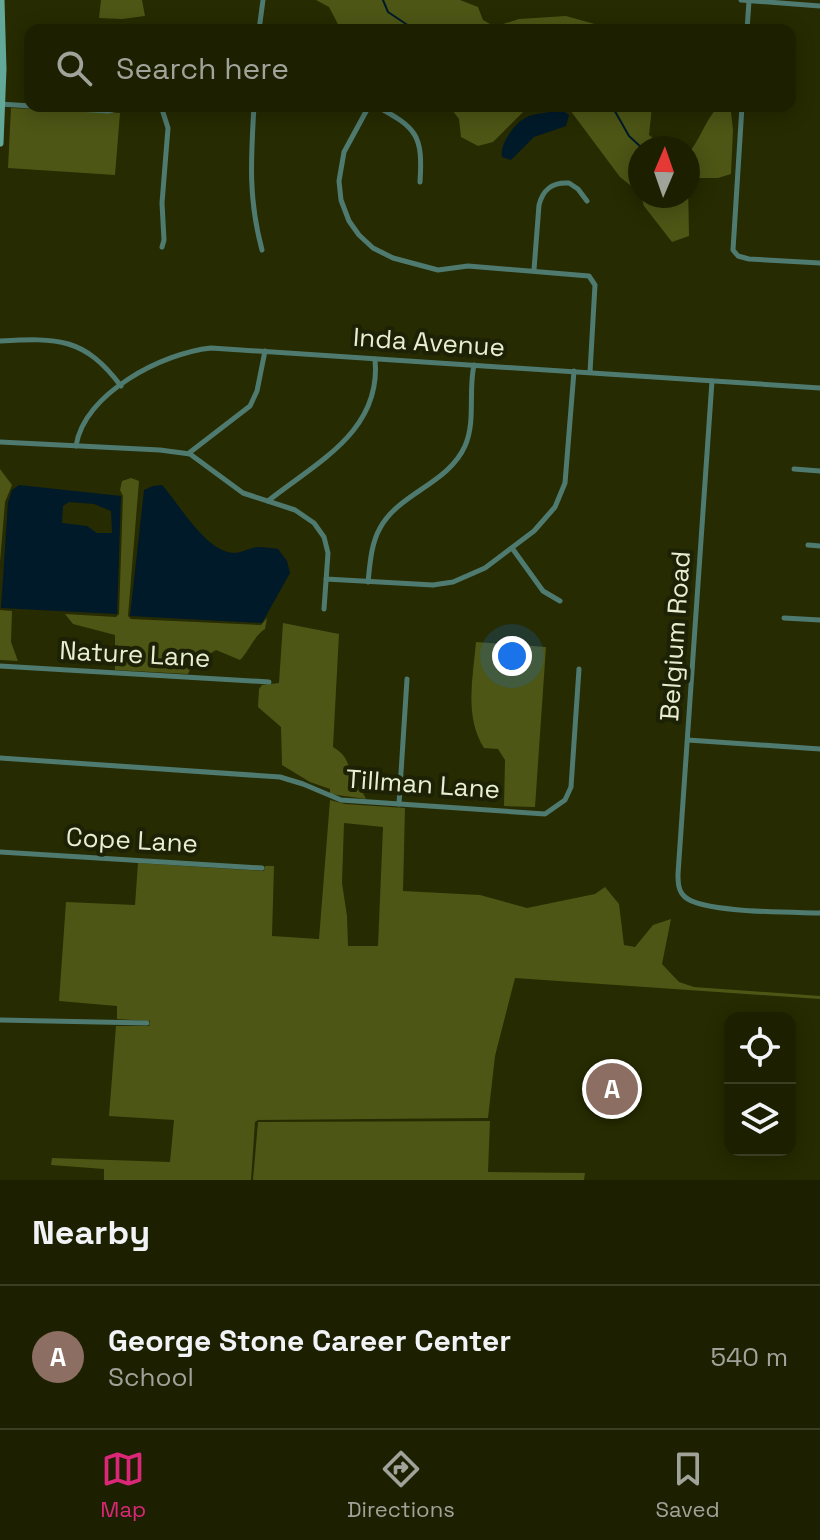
<!DOCTYPE html>
<html lang="en">
<head>
<meta charset="utf-8">
<style>
	body { margin:0; font-family:"Space Grotesk",sans-serif; background:#292d10; color:#f1f3f6 }
	.controls { position:absolute; right:24px; bottom:24px; display:grid; overflow:hidden; border-radius:16px; box-shadow:0 4px 20px #0003 }
	.controls button { width:72px; height:72px; display:grid; place-items:center; padding:0; border:0; border-bottom:2px solid #3a3e23; background:#1c2001; color:#f1f3f6; font:40px sans-serif }
	.compass { position:absolute; left:628px; top:136px; width:72px; height:72px; border-radius:50%; background:#1c2001; box-shadow:0 4px 20px #0003; rotate:2deg }
	.you { position:absolute; left:512px; top:656px; width:28px; height:28px; margin:-20px; border:6px solid #fff; border-radius:50%; background:#1a73e8; box-shadow:0 0 0 12px #1a73e833 }
	.badge { display:grid; place-items:center; width:52px; height:52px; border-radius:50%; background:#db2777; color:#fff; font-size:26px; font-weight:700 }
	.pin { position:absolute; translate:-50% -50%; border:4px solid #fff; box-shadow:0 2px 8px #0006 }
	.list { margin:0; padding:0; list-style:none }
	h2 { display:flex; justify-content:space-between; align-items:center; height:104px; margin:0; padding:0 32px; font-size:34px }
	h2 small { font-size:26px; font-weight:400; color:#a0a399 }
	.list li { display:grid; grid-template-columns:52px 1fr auto; gap:24px; align-items:center; box-sizing:border-box; height:144px; padding:0 32px; border-top:2px solid #3a3e23 }
	.list b { display:block; font-size:30px; white-space:nowrap }
	.list p { margin:0; font-size:26px; white-space:nowrap; color:#a0a399 }
	.list em { font-size:26px; font-style:normal; color:#a0a399 }
	.icon { flex:none; width:44px; height:44px; fill:none; stroke:currentColor; stroke-width:2; stroke-linecap:round; stroke-linejoin:round }
	.map { position:relative; flex:none; width:820px; height:1180px; overflow:hidden }
	.search { position:absolute; background:#1c2001; box-shadow:0 4px 20px #0003; left:24px; right:24px; top:24px; height:88px; display:flex; align-items:center; gap:20px; box-sizing:border-box; padding:0 28px; border-radius:16px; color:#a0a399; font-size:30px }
	.sheet { height:248px; background:#1c2001 }
	nav { display:flex; justify-content:space-around; align-items:center; box-sizing:border-box; height:112px; border-top:2px solid #3a3e23; background:#1c2001; font-size:22px; color:#a0a399 }
	nav a { display:grid; justify-items:center; gap:4px }
	nav .on { color:#db2777 }
	.map>svg:first-child { display:block }
</style>
</head>
<body>
<div class="map">
<svg width="820" height="1180" viewBox="0 0 820 1180">
	<rect width="100%" height="100%" fill="#262b01"/>
	<g fill="#4d5615" fill-rule="evenodd">
		<polygon points="101,0 142,0 145,16 122,19 99,18"/>
		<polygon points="316,0 460,0 478,7 483,20 490,24 503,24 519,19 566,16 598,25 601,30 341,30 329,7"/>
		<polygon points="449,106 529,106 493,142 478,146 461,137 459,119"/>
		<polygon points="567,106 652,106 649,135 665,148 640,148 640,193 620,177"/>
		<path d="M 720,106 L 731,112 L 733,130 L 731,174 L 718,178 L 690,178 L 688,182 L 689,236 L 672,242 L 644,206 L 641,196 L 688,196 L 688,150 L 691,150 C 701,137 709,113 720,106 Z"/>
		<polygon points="11,108 120,113 115,175 8,168"/>
		<polygon points="0,469 12,485 5,502 0,562"/>
		<path d="M 131,478 L 139,481 L 128,616 L 131,619 L 261,625 L 267,618 L 265,629 C 254,636 249,651 240,660 L 216,650 L 192,665 L 188,674 L 115,670 L 115,635 L 73,624 L 65,614 L 116,617 L 119,614 L 123,496 L 120,490 L 122,481 Z"/>
		<polygon points="0,610 12,611 11,642 18,661 0,660"/>
		<path d="M 283,623 L 339,634 L 333,747 C 349,756 347,766 355,781 C 358,787 363,792 366,799 L 330,794 L 330,789 L 310,782 L 282,765 L 281,727 L 258,707 L 259,689 L 262,685 L 279,683 Z"/>
		<path d="M 476,642 L 546,647 L 535,807 L 504,806 L 505,760 L 498,749 L 484,748 C 464,716 473,678 476,642 Z"/>
		<path d="M 330,800 L 345,804 L 405,808 L 403,891 L 480,895 L 527,908 L 595,894 L 605,887 L 619,904 L 624,945 L 635,947 L 653,925 L 671,919 L 662,964 L 679,982 L 694,987 L 820,996 L 820,999 L 515,978 L 495,1056 L 488,1118 L 258,1120 L 255,1122 L 251,1180 L 104,1180 L 104,1169 L 51,1165 L 52,1158 L 170,1162 L 174,1120 L 109,1116 L 116,1026 L 149,1026 L 150,1021 L 117,1019 L 117,1006 L 59,1001 L 66,902 L 135,905 L 138,863 L 264,871 L 265,866 L 274,866 L 272,936 L 319,939 ZM 344,823 L 383,827 L 378,946 L 348,946 L 347,916 L 342,883 Z"/>
		<polygon points="490,1121 488,1172 585,1173 584,1180 253,1180 258,1122"/>
	</g>
	<g fill="#001a2a" fill-rule="evenodd">
		<path d="M 562,110 L 569,115 L 566,126 L 534,137 L 511,160 L 502,157 C 499,144 516,121 529,116 C 539,113 551,112 562,110 Z"/>
		<path d="M 19,485 L 121,496 L 117,614 L 1,608 L 8,502 L 12,490 ZM 69,502 L 94,504 L 111,511 L 112,533 L 97,533 L 87,526 L 62,523 L 63,506 Z"/>
		<path d="M 162,485 C 180,505 206,552 234,553 C 242,553 251,547 259,547 C 265,547 272,548 278,549 L 287,561 L 290,573 L 262,623 L 130,616 L 144,490 L 153,486 Z"/>
	</g>
	<g fill="none" stroke-linecap="round" stroke-linejoin="round">
		<g stroke="#001a2a" stroke-width="2">
			<polyline points="383,0 388,12 415,30"/>
			<polyline points="612,106 629,136 642,148"/>
		</g>
		<g stroke="#4f7a70" stroke-width="5">
			<polyline points="741,0 820,6"/>
			<polyline points="259,30 263,0"/>
			<polyline points="747,30 749,1"/>
			<polyline points="0,104 108,111 130,106"/>
			<polyline points="161,106 168,128 162,203 164,240 162,247"/>
			<path d="M 254,106 C 251,158 248,198 262,250"/>
			<polyline points="369,106 344,152 339,181 341,200 349,221 359,235 373,248 393,258 438,270 468,266 589,276 595,285 590,372"/>
			<path d="M 376,106 C 417,128 423,135 420,182"/>
			<polyline points="742,106 733,250 738,256 749,259 820,263"/>
			<path d="M 534,270 L 539,205 C 543,189 552,182 569,183 L 578,189 L 587,201"/>
			<path d="M 0,341 C 58,338 84,337 121,386"/>
			<path d="M 712,381 L 678,874 C 678,882 678,891 685,897 C 703,913 792,912 820,913"/>
			<polyline points="0,442 160,450 190,454 243,493 295,510 314,523 324,537 328,553 324,609"/>
			<path d="M 76,446 C 84,393 163,353 211,348 L 820,388"/>
			<polyline points="189,453 250,406 257,391 265,351"/>
			<polyline points="794,469 820,471"/>
			<path d="M 268,501 C 317,462 382,431 375,359"/>
			<polyline points="808,545 820,546"/>
			<polyline points="512,548 543,591 560,601"/>
			<polyline points="326,579 433,585 453,582 485,568 534,531 555,507 565,483 574,371"/>
			<path d="M 368,582 C 370,564 371,544 380,528 C 399,493 448,484 465,446 C 476,421 468,392 474,365"/>
			<polyline points="784,618 820,620"/>
			<polyline points="0,666 269,682"/>
			<polyline points="688,740 820,749"/>
			<polyline points="0,758 280,777 303,784 341,800 545,814 565,800 571,787 579,669"/>
			<polyline points="399,804 407,679"/>
			<polyline points="0,852 262,868"/>
			<polyline points="0,1020 147,1023"/>
		</g>
		<polyline stroke="#62a999" stroke-width="7" points="0,143 3,69 1,0"/>
	</g>
	<g text-anchor="middle" dominant-baseline="central" stroke-width="8" stroke-linejoin="round" paint-order="stroke">
		<g font-size="26" fill="#e8eed2" stroke="#1d2105">
			<text transform="translate(429 342) rotate(4)">Inda Avenue</text>
			<text transform="translate(675 636) rotate(-86)">Belgium Road</text>
			<text transform="translate(135 654) rotate(3)">Nature Lane</text>
			<text transform="translate(423 784) rotate(4)">Tillman Lane</text>
			<text transform="translate(132 840) rotate(3)">Cope Lane</text>
		</g>
	</g>
</svg>
<div class="controls">
<button><svg class="icon" aria-label="locate" viewBox="0 0 24 24"><circle cx="12" cy="12" r="6"/><path d="M12 2v4M12 18v4M2 12h4M18 12h4"/></svg></button>
<button><svg class="icon" aria-label="layers" viewBox="0 0 24 24"><path d="M12 4l9 5-9 5-9-5zM3 14l9 5 9-5"/></svg></button>
</div>
<svg class="compass" viewBox="-18 -18 36 36"><path d="M0-13l5 13h-10z" fill="#e53935"/><path d="M0 13l5-13h-10z" fill="#a0a399"/></svg>
<div class="you"></div>
<div class="pin badge" style="left:612px;top:1089px;background:#8d6e63">A</div>
<div class="search"><svg class="icon" aria-label="search" viewBox="0 0 24 24"><circle cx="10" cy="10" r="6"/><path d="M15 15l6 6"/></svg>Search here</div>
</div>
<section class="sheet">
<h2>Nearby<small></small></h2>
<ul class="list">
<li><span class="badge" style="background:#8d6e63">A</span><div><b>George Stone Career Center</b><p>School</p></div><em>540 m</em></li>
</ul>
</section>
<nav>
<a class="on"><svg class="icon" aria-label="map" viewBox="0 0 24 24"><path d="M3 6l6-2 6 2 6-2v14l-6 2-6-2-6 2zM9 4v14M15 6v14"/></svg>Map</a>
<a><svg class="icon" aria-label="directions" viewBox="0 0 24 24"><path d="M12 3l9 9-9 9-9-9zM9 14v-3h6M13 9l2 2-2 2"/></svg>Directions</a>
<a><svg class="icon" aria-label="saved" viewBox="0 0 24 24"><path d="M7 4h10v16l-5-4-5 4z"/></svg>Saved</a>
</nav>
</body>
</html>
